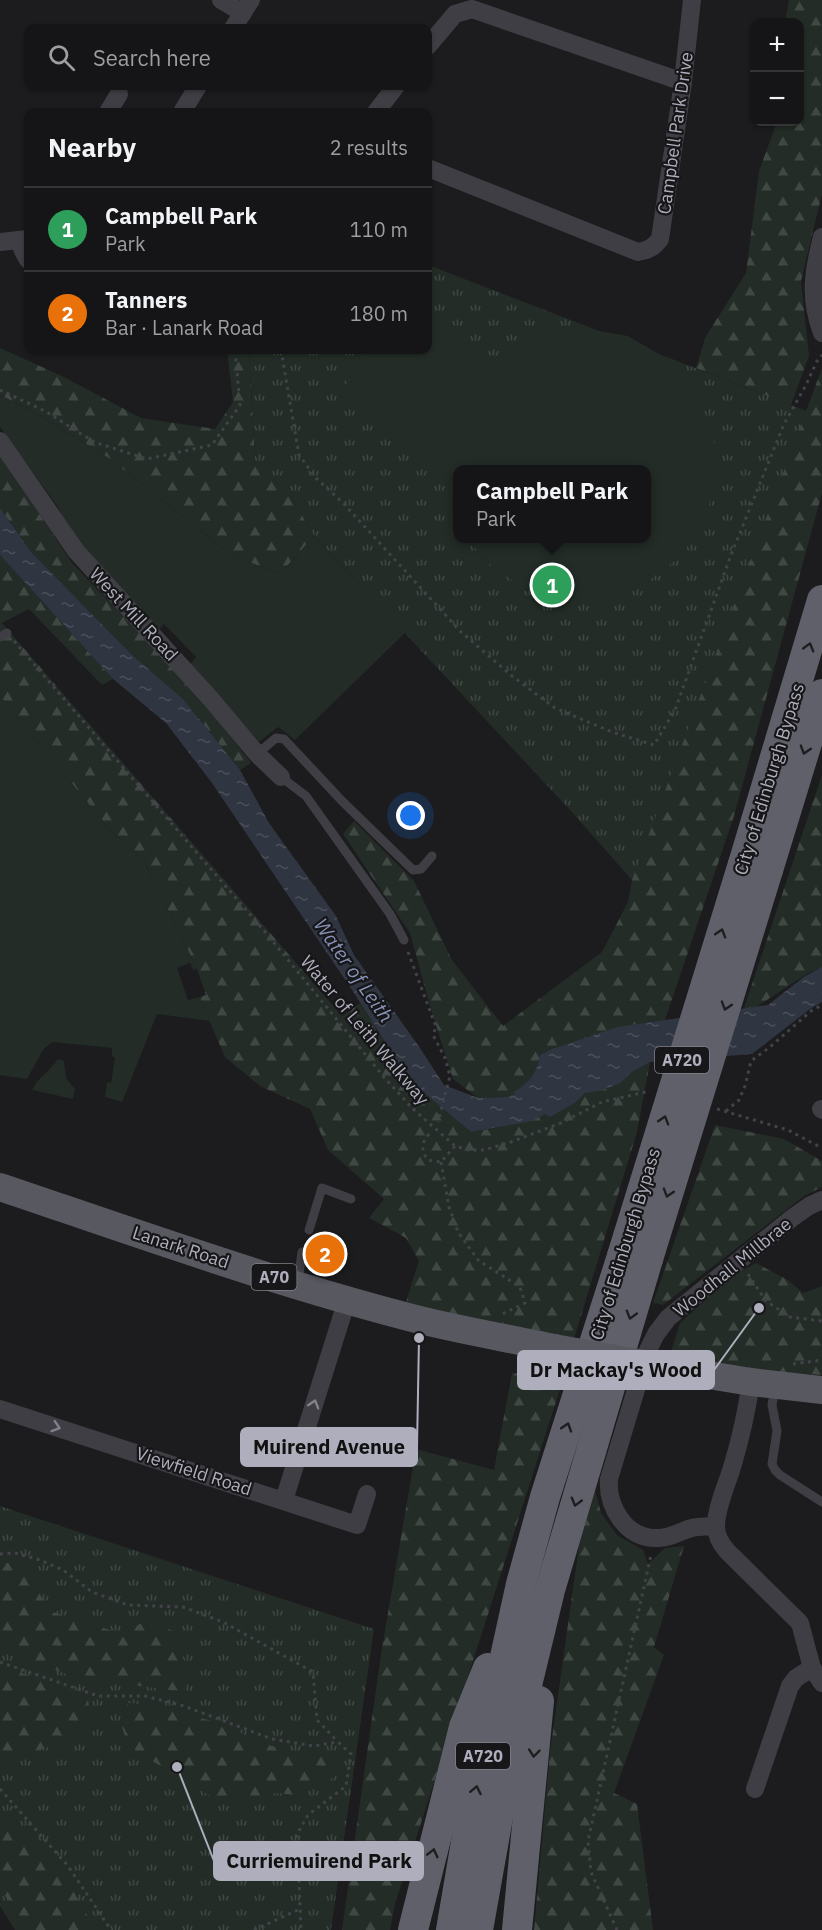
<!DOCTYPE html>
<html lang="en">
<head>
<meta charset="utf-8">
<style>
	body { margin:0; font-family:"IBM Plex Sans",sans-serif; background:#1e1d1f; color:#f1f3f6 }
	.controls { position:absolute; right:18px; top:18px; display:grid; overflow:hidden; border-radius:12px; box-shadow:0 2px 4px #0004 }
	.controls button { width:54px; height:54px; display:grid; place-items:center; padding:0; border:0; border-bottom:2px solid #343335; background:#151416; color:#f1f3f6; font:30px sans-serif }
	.you { position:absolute; left:411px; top:816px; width:21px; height:21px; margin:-15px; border:4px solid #fff; border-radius:50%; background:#1a73e8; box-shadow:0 0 0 9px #1a73e833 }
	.badge { display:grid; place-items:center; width:39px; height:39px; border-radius:50%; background:#f1e63f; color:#fff; font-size:20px; font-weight:700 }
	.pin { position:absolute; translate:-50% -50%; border:3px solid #fff; box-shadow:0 2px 6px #0006 }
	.popup { position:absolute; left:453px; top:465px; width:198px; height:78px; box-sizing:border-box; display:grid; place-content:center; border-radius:12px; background:#151416; filter:drop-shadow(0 2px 4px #0005); font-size:20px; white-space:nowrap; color:#9d9ea1 }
	.popup b { font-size:22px; color:#f1f3f6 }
	.popup::after { content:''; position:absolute; left:50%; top:100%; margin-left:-12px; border:12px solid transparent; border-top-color:#151416 }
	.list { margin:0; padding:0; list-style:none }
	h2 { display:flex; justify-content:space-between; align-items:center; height:78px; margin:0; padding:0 24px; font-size:26px }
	h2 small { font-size:20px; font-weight:400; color:#9d9ea1 }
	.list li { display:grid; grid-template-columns:39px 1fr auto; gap:18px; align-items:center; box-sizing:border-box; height:84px; padding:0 24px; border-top:2px solid #343335 }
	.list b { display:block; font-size:22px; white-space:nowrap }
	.list p { margin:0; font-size:20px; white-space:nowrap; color:#9d9ea1 }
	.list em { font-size:20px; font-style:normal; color:#9d9ea1 }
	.icon { flex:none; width:33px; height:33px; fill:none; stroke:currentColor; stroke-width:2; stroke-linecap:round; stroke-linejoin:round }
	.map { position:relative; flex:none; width:822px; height:1930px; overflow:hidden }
	.search { position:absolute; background:#151416; box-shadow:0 2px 4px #0004; left:24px; top:24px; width:408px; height:66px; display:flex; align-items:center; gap:15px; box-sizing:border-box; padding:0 21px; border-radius:12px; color:#9d9ea1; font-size:22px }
	.panel { position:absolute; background:#151416; box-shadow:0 2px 4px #0004; left:24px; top:108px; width:408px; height:246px; border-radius:12px }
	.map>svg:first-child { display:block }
</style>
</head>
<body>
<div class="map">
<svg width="822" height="1930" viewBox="0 0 822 1930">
	<defs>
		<pattern id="grass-tufts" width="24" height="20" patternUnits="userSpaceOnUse" patternTransform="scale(1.5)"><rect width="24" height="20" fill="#232c26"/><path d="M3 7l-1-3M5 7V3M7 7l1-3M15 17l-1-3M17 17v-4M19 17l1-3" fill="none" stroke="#404844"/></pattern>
		<pattern id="forest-firs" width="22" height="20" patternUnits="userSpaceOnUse" patternTransform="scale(1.5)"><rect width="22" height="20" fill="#232c26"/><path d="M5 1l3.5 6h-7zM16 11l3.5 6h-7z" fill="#404844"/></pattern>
		<pattern id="water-ripples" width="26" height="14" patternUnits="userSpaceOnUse" patternTransform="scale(1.5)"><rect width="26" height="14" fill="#303542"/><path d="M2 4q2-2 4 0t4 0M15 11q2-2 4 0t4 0" fill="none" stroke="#4b505b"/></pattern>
	</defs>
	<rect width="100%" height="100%" fill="#1c1b1d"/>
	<g fill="url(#grass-tufts)" fill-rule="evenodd">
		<path d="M 428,265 L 807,411 L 675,772 L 632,880 L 570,810 L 314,536 L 292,498 L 255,461 L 249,350 L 428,350 ZM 458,470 L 646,470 L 646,538 L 458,538 Z"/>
		<polygon points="0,1506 374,1629 331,1930 15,1930 0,1906"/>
	</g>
	<g fill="url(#forest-firs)">
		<polygon points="789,0 822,0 822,194 801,281 809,356 791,405 696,368 706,336 746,273 759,171 777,122 800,122 800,22 785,22"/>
		<polygon points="0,348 64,377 141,418 215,429 233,402 227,350 249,350 255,461 292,498 314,536 280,574 233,556 110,459 43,417 0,395"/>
		<path d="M 822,368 L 822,493 L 734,816 L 665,1020 L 617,1027 L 552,1049 L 540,1055 C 537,1072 529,1083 515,1092 L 515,1094 L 506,1097 L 478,1098 L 453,1079 L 430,1006 L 410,933 L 343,834 L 354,821 L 414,881 L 452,960 L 503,1026 L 602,952 L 628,902 L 632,880 Z"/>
		<polygon points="0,455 72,563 194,690 251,763 240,770 183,699 132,655 31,552 0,508"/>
		<polygon points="0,555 113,679 102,685 29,609 2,623 342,1016 360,1003 410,1081 471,1132 496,1128 576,1102 585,1093 599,1091 619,1084 632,1072 650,1062 637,1132 573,1342 404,1308 419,1261 406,1238 369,1218 384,1199 328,1150 310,1109 260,1086 225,1057 199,997 206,995 197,969 144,861 110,830 0,696"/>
		<polygon points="822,775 822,968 808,973 741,1017"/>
		<polygon points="715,1125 784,1139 822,1161 822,1187 804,1196 663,1305 653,1303"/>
		<polygon points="756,1263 788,1280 803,1293 822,1286 822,1375 751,1370 671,1352 680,1323 733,1275"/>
		<polygon points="512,1373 564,1377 395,1904 390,1930 342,1930 381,1654 416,1449 494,1470"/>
		<polygon points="595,1490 601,1513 617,1535 643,1550 648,1564 665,1548 684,1546 654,1647 664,1655 614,1793 637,1804 653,1930 534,1930 550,1752 579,1546"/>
		<polygon points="0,1563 23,1563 49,1611 123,1634 143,1622 182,1633 185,1692 73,1677 0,1647"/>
		<polygon points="0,1666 63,1687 88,1700 91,1717 84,1735 27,1754 1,1751"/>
		<polygon points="128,1703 151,1705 216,1722 268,1745 294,1752 316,1751 342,1767 328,1782 296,1795 275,1793 255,1803 219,1801 129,1747 120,1722"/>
		<polygon points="0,1809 65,1877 96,1930 30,1930 0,1889"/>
	</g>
	<g fill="#232c26">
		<polygon points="428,319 486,367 497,356 538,334 583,328 628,336 666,358 695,391 713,431 716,475 706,518 682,555 647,582 606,598 562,599 520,586 483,559 469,539 646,538 646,470 458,470 457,522 445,476 341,390 374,350 428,350"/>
		<polygon points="0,395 43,417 110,459 233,556 280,574 314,536 405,633 295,740 278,727 259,742 190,664 196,657 164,624 158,631 70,532 58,507 0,427"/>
		<polygon points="0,696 110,830 144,861 197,969 193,970 190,963 177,968 188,1000 199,997 210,1021 157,1014 122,1102 105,1097 107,1082 111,1083 115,1058 112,1056 112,1048 52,1042 43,1050 27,1079 0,1075"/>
		<path d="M 58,1059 L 64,1061 L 66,1078 L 75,1089 L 73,1099 L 32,1090 C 38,1077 50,1071 58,1059 Z"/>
	</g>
	<path fill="url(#water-ripples)" d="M 0,508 L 31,552 L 132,655 L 183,699 L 240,770 L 269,823 L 336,916 L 354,955 L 420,1048 L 444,1085 L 478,1098 L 506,1097 L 515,1094 L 514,1092 C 529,1083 537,1073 540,1055 L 552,1049 L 617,1027 L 768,1005 L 805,976 L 822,967 L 822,1002 L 810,1009 L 752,1054 L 650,1062 L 632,1072 L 619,1084 L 599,1091 L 585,1093 L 576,1102 L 550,1117 L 545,1114 L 532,1121 L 471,1132 L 410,1081 L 354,993 L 212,783 L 166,723 L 113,679 L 0,555 Z"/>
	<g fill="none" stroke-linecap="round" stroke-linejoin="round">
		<g stroke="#424249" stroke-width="3" stroke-dasharray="3 4.5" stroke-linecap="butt">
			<polyline points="281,350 299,455 316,478 344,504 461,632 512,676 555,708 612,732 654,745 675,710 731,555 784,424 806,385 817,361 822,355"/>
			<polyline points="0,390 45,411 94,442 147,459 212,445 240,405 235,350"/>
			<polyline points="14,641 266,933 383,1076 412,1108 455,1146 468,1150 484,1150 511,1142 561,1123 602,1102 650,1091"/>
			<polyline points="408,952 436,1027 433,1035 445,1058 450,1076 438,1122"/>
			<polyline points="717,1109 788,1130 822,1148"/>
			<polyline points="726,1111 739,1100 745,1086 751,1061 770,1047 811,1011 822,1005"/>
			<path d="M 429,1134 C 421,1143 421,1151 428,1160 L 441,1162 L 455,1146"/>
			<polyline points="441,1162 449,1207 458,1232 478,1260 520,1287 525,1303 502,1314"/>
			<polyline points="748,1274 766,1301 790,1317 822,1321"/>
			<polyline points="793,1364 822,1360"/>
			<polyline points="0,1554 15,1553 40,1560 63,1570 92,1592 128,1605 183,1607 223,1622 313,1672 317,1720 338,1742"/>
			<polyline points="0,1662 98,1696 145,1696 184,1706 272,1739 313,1746 338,1742 351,1754 346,1786 308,1815 297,1834 301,1930"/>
			<polyline points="0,1789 68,1866 111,1930"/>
			<polyline points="254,1930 300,1909"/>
			<polyline points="617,1930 591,1872 588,1841 651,1555"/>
		</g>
		<g stroke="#3f3e44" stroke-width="9">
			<polyline points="0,637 7,633"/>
			<polyline points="257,754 276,738 284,739 342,801 413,870 421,869 432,856"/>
			<polyline points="281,777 306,796 390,914 404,940"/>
			<polyline points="309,1230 322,1188 351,1199"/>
			<polyline points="298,1282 302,1252"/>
			<polyline points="775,1388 772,1405 777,1431 772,1464 775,1470 780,1475 822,1502"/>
		</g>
		<g stroke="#3f3e44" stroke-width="18">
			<polyline points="221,0 243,13"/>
			<polyline points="233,28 251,0"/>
			<polyline points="428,46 455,14 472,9 683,82"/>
			<polyline points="108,112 119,94"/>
			<polyline points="182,112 198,86"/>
			<polyline points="376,112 396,86"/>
			<path d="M 428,168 L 638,252 C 649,250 654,247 660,239 L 683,82 L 692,0"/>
			<path d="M 822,237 C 813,272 809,298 822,333"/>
			<polyline points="19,240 23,251 28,260"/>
			<polyline points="0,242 28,239"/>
			<polyline points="0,441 76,551 210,698 257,754 281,777"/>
			<polyline points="821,1109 822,1110"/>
			<path d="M 751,1382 C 747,1409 741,1437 733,1464 C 728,1482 716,1507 716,1526 C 716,1536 720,1543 727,1551 L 800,1623 L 812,1668 L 822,1683"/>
			<polyline points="0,1409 357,1525 367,1494"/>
			<polyline points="284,1500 347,1300"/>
			<path d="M 716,1526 C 708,1527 700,1526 692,1528 C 680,1531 669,1539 656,1538 C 625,1538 607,1506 609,1479 L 648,1350 L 656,1334 L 668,1318 L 792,1218 L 809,1206 L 822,1200"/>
			<polyline points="755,1789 790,1686 796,1678 812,1668"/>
		</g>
		<g stroke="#585861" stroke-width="28">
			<path d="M 0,1187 C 136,1233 273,1282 412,1318 C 459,1330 507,1338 554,1348"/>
			<polyline points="666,1368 751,1382 822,1390"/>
		</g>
		<g stroke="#60606a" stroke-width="30">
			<polyline points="743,864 822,600"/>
			<polyline points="768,870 822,694"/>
			<polyline points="413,1930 464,1727 488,1668"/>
			<polyline points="451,1930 472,1807 521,1584 545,1497 622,1256"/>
			<polyline points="478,1930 506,1772 550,1590 648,1259"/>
			<polyline points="517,1930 539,1701"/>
		</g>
		<polyline stroke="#585861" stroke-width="28" points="554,1348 666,1368"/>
		<g stroke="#60606a" stroke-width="30">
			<polyline points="622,1256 743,864"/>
			<polyline points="648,1259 768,870"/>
		</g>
	</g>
	<defs><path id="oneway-chevron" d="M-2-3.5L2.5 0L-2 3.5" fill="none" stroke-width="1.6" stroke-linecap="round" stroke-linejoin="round" transform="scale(1.5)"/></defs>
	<g stroke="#1e1d20">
		<use href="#oneway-chevron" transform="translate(809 647) rotate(-74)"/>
		<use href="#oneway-chevron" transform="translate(805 750) rotate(107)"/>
		<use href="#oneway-chevron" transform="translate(721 933) rotate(-73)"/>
		<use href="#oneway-chevron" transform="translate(726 1006) rotate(107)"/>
		<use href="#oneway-chevron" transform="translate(664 1120) rotate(-73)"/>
		<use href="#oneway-chevron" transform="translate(668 1193) rotate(107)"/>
		<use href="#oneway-chevron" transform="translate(631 1315) rotate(106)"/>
		<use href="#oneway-chevron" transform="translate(567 1427) rotate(-72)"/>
		<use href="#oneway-chevron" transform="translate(576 1502) rotate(106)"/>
		<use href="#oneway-chevron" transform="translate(534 1753) rotate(96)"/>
		<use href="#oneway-chevron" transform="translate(476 1790) rotate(-78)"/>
		<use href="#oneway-chevron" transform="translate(433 1853) rotate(-76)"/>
	</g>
	<g stroke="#82818c">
		<use href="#oneway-chevron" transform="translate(314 1404) rotate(-73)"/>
		<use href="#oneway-chevron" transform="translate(56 1427) rotate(18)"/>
	</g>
	<g text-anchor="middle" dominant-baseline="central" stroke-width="4.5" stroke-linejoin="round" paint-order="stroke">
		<g fill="#171618" stroke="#81808b" stroke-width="1.5">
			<rect x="655" y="1047" width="54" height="26" rx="4.5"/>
			<rect x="251.5" y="1264" width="45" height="26" rx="4.5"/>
			<rect x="456" y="1743" width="54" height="26" rx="4.5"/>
		</g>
		<g font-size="16" font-weight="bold" fill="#aeaebc">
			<text x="682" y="1060">A720</text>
			<text x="274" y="1277">A70</text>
			<text x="483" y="1756">A720</text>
		</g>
		<g font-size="18" fill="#aeaebc" stroke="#171618">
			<text transform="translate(675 133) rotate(-82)">Campbell Park Drive</text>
			<text transform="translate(134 614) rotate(47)">West Mill Road</text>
			<text transform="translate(769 779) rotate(-73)">City of Edinburgh Bypass</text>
			<text transform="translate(365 1030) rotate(50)">Water of Leith Walkway</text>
			<text transform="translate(625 1244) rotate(-73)">City of Edinburgh Bypass</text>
			<text transform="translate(181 1247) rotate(18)">Lanark Road</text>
			<text transform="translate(732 1267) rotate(-39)">Woodhall Millbrae</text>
			<text transform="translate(194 1471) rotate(18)">Viewfield Road</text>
		</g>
		<g font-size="20" font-style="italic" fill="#8692b6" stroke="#171618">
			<text transform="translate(354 970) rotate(55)">Water of Leith</text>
		</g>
	</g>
	<path fill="none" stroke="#aeaebc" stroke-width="2" d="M759 1308L714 1370M419 1338L417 1447M177 1767L214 1861"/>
	<g fill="#aeaebc" stroke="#171618" stroke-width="2">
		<circle cx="759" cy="1308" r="6"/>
		<circle cx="419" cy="1338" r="6"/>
		<circle cx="177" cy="1767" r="6"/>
	</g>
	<g fill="#aeaebc" stroke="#aeaebc" stroke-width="2">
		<rect x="518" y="1351" width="196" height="38" rx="6"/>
		<rect x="241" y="1428" width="176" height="38" rx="6"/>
		<rect x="214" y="1842" width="209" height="38" rx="6"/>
	</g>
	<g font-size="20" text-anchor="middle" font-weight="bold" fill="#111">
		<text x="616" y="1377">Dr Mackay's Wood</text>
		<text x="329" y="1454">Muirend Avenue</text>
		<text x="319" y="1868">Curriemuirend Park</text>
	</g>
</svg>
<div class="controls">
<button>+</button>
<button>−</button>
</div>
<div class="you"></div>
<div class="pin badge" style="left:552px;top:585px;background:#2e9e5b">1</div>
<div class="popup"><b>Campbell Park</b>Park</div>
<div class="pin badge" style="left:325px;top:1254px;background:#e8710a">2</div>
<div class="search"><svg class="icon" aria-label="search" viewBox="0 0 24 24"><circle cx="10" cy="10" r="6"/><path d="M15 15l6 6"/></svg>Search here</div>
<section class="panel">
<h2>Nearby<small>2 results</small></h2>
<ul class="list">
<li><span class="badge" style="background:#2e9e5b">1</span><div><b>Campbell Park</b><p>Park</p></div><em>110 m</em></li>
<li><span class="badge" style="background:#e8710a">2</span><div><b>Tanners</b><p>Bar · Lanark Road</p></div><em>180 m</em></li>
</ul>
</section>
</div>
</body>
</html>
